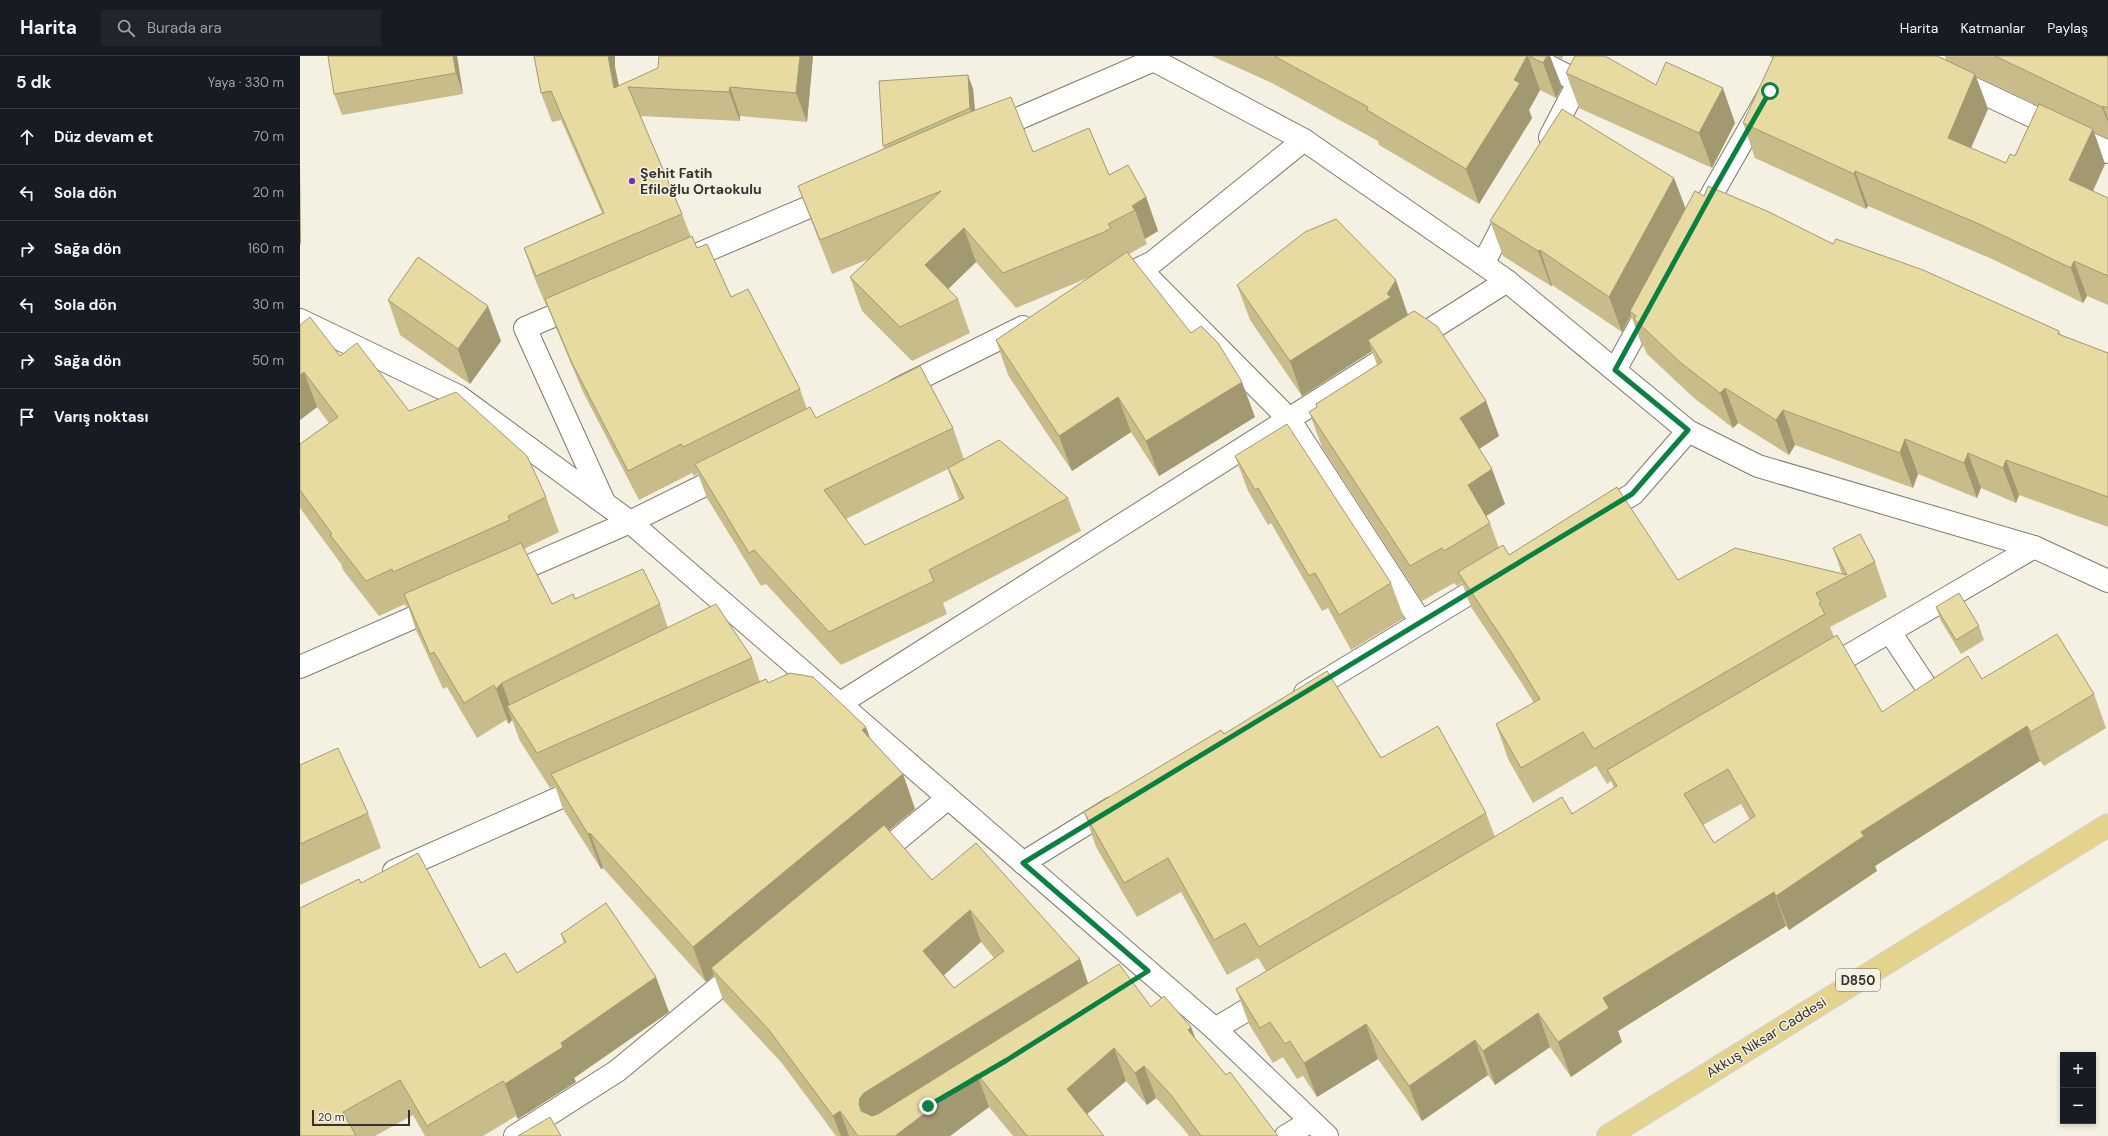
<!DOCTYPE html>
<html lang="tr">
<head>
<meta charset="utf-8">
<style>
	body { margin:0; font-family:"DM Sans",sans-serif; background:#20242c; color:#f1f3f6 }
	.controls { position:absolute; right:12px; bottom:12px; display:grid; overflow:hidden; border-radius:0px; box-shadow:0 2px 6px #0003 }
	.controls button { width:36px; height:36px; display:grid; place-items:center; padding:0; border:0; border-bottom:1px solid #363941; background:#171b24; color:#f1f3f6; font:20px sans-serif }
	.scale { position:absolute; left:12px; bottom:10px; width:98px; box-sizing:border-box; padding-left:4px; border:2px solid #35332d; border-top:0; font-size:11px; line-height:14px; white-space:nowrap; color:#35332d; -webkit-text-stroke:3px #f5f1e2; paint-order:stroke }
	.stop { position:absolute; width:12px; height:12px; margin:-9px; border:3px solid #0b8043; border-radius:50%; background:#fff }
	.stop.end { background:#0b8043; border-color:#fff; box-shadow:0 1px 4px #0008 }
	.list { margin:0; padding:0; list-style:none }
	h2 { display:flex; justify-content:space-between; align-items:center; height:52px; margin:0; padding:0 16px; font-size:17px }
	h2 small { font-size:13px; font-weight:400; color:#9ea1a6 }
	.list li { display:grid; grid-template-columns:26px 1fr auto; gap:12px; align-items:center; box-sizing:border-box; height:56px; padding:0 16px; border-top:1px solid #363941 }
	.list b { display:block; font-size:15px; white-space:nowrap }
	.list em { font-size:13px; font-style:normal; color:#9ea1a6 }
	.icon { flex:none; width:22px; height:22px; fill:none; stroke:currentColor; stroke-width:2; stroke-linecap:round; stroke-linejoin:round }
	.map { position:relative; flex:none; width:1808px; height:1080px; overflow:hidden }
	header { display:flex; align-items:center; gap:24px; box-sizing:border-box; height:56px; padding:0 20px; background:#171b24; border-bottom:1px solid #363941 }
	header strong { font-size:19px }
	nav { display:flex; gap:22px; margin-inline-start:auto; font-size:14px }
	.search { width:280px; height:36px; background:#20242c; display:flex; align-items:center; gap:10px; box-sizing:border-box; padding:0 14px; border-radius:0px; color:#9ea1a6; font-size:15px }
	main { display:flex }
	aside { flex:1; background:#171b24 }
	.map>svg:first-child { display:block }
</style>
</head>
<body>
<header>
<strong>Harita</strong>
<div class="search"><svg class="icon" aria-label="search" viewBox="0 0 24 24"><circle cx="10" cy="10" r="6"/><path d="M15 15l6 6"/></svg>Burada ara</div>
<nav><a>Harita</a><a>Katmanlar</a><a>Paylaş</a></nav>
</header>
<main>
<aside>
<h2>5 dk<small>Yaya · 330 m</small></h2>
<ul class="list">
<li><svg class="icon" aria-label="ahead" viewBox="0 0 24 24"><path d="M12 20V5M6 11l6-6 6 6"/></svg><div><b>Düz devam et</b></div><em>70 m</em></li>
<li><svg class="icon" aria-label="left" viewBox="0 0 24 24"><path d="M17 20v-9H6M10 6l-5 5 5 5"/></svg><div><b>Sola dön</b></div><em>20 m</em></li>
<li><svg class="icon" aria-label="right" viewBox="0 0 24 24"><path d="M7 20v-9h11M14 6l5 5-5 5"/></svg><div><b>Sağa dön</b></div><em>160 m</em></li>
<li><svg class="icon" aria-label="left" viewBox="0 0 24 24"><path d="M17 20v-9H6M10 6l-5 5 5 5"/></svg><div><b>Sola dön</b></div><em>30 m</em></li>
<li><svg class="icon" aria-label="right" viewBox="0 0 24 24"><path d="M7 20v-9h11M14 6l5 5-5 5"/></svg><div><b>Sağa dön</b></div><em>50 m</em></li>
<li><svg class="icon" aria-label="arrive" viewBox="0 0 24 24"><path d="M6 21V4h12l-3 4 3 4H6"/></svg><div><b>Varış noktası</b></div></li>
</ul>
</aside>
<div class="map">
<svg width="1808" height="1080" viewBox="0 0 1808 1080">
	<rect width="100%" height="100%" fill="#f5f1e2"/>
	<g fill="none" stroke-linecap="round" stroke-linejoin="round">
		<g stroke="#7f7c6e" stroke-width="24">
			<g id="street">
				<polyline points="846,0 1004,84 1183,208 1207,225 1388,375 1458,410 1734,491 1808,525"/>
				<polyline points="1229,0 1279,26"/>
				<polyline points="1605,0 1808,96"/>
				<polyline points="692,74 854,4"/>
				<polyline points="1250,81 1292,0"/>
				<polyline points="1400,159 1491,0"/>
				<polyline points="382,205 535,140"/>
				<polyline points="1183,208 1210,156"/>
				<polyline points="840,213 989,363 1121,566"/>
				<polyline points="814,225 853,206 1004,84"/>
				<polyline points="279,249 225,272 304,446"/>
				<polyline points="0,264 158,340 330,466 915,973 1027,1080"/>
				<polyline points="1315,314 1351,249"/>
				<polyline points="598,333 723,271"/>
				<polyline points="1299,458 1333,438 1388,375"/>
				<polyline points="204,521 330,466 429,417"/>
				<polyline points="1590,576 1633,641"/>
				<polyline points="0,611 140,550"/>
				<polyline points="1524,614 1734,491"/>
				<polyline points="1005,637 1193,523"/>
				<polyline points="539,648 1207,225"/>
				<polyline points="573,804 648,742"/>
				<polyline points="723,807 812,752"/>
				<polyline points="94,815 286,730"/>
				<polyline points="915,973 970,940"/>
				<polyline points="215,1080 317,1015 442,912"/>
				<polyline points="986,1080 1011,1065"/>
			</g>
		</g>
		<g stroke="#d3d2d1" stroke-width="24">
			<polyline id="primary" points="1308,1080 1808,769"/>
		</g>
		<use href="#street" stroke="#fff" stroke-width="22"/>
		<use href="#primary" stroke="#e3d38c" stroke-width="22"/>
	</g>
	<g fill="#c8bc8b" fill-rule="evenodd">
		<polygon points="28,0 157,0 163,38 42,59 34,38"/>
		<path d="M 234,0 L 315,0 L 315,11 L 319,30 L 513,0 L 507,66 L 440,60 L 440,65 L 340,60 L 382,158 L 391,181 L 397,192 L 431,241 L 500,333 L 507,353 L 516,362 L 653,372 L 664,403 L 768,442 L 781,475 L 643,547 L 647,558 L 541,609 L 466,528 L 461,530 L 407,442 L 398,418 L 394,420 L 392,417 L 339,444 L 283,336 L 256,272 L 247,249 L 246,249 L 234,221 L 224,192 L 302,157 L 261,64 L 252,66 L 241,37 ZM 648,413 L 659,444 L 565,489 L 546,463 Z"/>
		<polygon points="912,0 1250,0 1262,31 1256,42 1240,34 1229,54 1232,62 1179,148 1079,89 1078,85 972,27"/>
		<polygon points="1256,0 1263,0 1262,3"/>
		<path d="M 1469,0 L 1637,0 L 1646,4 L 1645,0 L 1808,0 L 1808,83 L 1794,76 L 1805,108 L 1793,135 L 1808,142 L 1808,249 L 1787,240 L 1783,247 L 1692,203 L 1568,150 L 1566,153 L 1455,102 L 1443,67 L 1473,2 ZM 1676,20 L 1738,50 L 1715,100 L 1706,107 L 1671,92 L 1688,53 Z"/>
		<polygon points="1266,17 1356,29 1435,67 1412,112 1279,52"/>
		<polygon points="668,19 673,33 675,55 733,96 809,119 846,141 858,175 845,183 847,188 829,198 955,361 859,420 831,376 772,415 708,319 696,284 790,221 716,252 676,206 648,233 658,243 670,277 612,305 562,255 550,221 569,203 532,218 511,164 498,130 584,93 583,90"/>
		<polygon points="1374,122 1386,153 1404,140 1533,188 1759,275 1761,279 1808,297 1808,471 1719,439 1716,447 1681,432 1677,442 1618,418 1613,432 1495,389 1489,399 1438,367 1433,372 1394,342 1347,298 1344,291 1342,290 1331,259 1322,276 1252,229 1251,230 1203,200 1190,165"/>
		<path d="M 937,229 L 1108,259 L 1186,345 L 1199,380 L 1179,393 L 1205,448 L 1186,460 L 1190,467 L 1199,492 L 1209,499 L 1378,524 L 1542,518 L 1533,492 L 1575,506 L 1587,541 L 1530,571 L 1534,581 L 1582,656 L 1682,623 L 1794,638 L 1806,672 L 1744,710 L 1740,705 L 1575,810 L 1577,815 L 1489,874 L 1486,870 L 1318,975 L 1322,986 L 1271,1021 L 1250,991 L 1195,1029 L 1188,1019 L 1122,1065 L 1078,1003 L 1017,1041 L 1003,1020 L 997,1023 L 983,1001 L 973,1007 L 949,968 L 936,933 L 966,915 L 958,902 L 927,919 L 881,836 L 837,861 L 796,791 L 784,756 L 924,678 L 1081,702 L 1186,757 L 1195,781 L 1272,758 L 1314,732 L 1311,725 L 1307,728 L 1296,710 L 1233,747 L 1208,703 L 1196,668 L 1234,647 L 1221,626 L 1171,551 L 1162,527 L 1157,530 L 1154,527 L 1122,545 L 1022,391 L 1009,356 L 1017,351 L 1016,348 L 1077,309 L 1072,295 L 1002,340 L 950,264 ZM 1441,748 L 1450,764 L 1414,787 L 1403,769 Z"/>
		<polygon points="88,244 201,285 170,328 100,279"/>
		<path d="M 0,269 L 40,300 L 109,355 L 246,441 L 259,476 L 224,493 L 252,548 L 275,543 L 360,548 L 368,572 L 452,602 L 460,626 L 468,627 L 570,682 L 603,718 L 615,753 L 588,775 L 632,824 L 780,903 L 788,927 L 851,951 L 891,971 L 895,982 L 978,1080 L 889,1080 L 882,1071 L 856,1042 L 847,1049 L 826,1025 L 787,1058 L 804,1080 L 713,1080 L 689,1051 L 650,1080 L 536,1080 L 481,1006 L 423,944 L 414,919 L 406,926 L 303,812 L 301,813 L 263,753 L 255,730 L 250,732 L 220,685 L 212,664 L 209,668 L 206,664 L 177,682 L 147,631 L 143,633 L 116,574 L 108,550 L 106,551 L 105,548 L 79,560 L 43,514 L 41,508 L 0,452 L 0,388 L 29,367 L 17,351 L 0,364 ZM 681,886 L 694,902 L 654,932 L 644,919 Z"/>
		<polygon points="935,400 1091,527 1104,562 1051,594 1028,552 1022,555 971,467 968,469 948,435"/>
		<polygon points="1636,551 1679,570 1684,584 1661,598 1641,565"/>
		<polygon points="0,709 68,757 81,792 0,829"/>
		<polygon points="61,827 180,912 217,917 264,887 261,878 369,956 274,1022 276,1026 218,1063 216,1060 183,1080 125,1080 113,1059 75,1080 0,1080"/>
	</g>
	<g fill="#a29971">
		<polygon points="153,0 157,0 163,38 156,17"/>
		<polygon points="308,0 315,0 315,11 325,61 314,32"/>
		<polygon points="500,0 513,0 507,66 496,37"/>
		<polygon points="1227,0 1228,0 1240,34 1229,54 1232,62 1179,148 1166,113"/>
		<polygon points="1247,0 1250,0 1262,31 1256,42 1243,7"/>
		<polygon points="1675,18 1688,53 1660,117 1648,82"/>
		<polygon points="668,19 673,33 676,66 670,52"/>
		<polygon points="430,31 440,60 440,65 429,36"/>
		<polygon points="1423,32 1435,67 1412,112 1399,77"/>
		<polygon points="1803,50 1808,63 1808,67 1802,51"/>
		<polygon points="1793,73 1805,108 1782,159 1769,124"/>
		<polygon points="0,106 0,107 1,189 0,186"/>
		<polygon points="1555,115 1568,150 1566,153 1554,118"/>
		<polygon points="1374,122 1387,157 1330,255 1331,259 1322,276 1309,241"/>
		<polygon points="846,141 858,175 845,183 835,154 832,150"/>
		<polygon points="664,172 676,206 638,243 625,209"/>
		<polygon points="1240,194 1252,229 1251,230 1238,195"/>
		<polygon points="1774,205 1787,240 1783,247 1771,212"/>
		<polygon points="1096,224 1108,259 1068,284 1072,295 1002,340 990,305 1087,238"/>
		<polygon points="188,250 201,285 170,328 158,293"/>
		<polygon points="4,316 17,351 0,364 0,319"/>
		<polygon points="942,326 955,361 859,420 846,385"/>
		<polygon points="1425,332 1438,367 1433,372 1420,337"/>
		<polygon points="818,341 831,376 772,415 759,380"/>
		<polygon points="1186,345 1199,380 1173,397 1160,362"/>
		<polygon points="1483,354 1495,389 1489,399 1476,364"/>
		<polygon points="1605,383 1618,418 1613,432 1600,397"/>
		<polygon points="1668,397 1681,432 1677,442 1664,407"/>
		<polygon points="1706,404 1719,439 1716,447 1703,412"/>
		<polygon points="1192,413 1205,448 1180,464 1168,429"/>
		<polygon points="202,627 214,661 207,650 212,664 209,668 196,633"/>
		<polygon points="1727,670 1740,705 1575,810 1577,815 1489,874 1476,840 1561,776"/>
		<polygon points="566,671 579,706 562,674"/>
		<polygon points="603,718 615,753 416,917 411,912 414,919 406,926 393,891"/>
		<polygon points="290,777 303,812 301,813 288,778"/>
		<polygon points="1474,836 1486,870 1318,975 1322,986 1271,1021 1258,986 1303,942"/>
		<polygon points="670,854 681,886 635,927 623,895"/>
		<polygon points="780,903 791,936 571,1080 559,1048 560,1042 564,1037"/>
		<polygon points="356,921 369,956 274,1022 276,1026 218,1063 205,1028 261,987"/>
		<polygon points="1238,957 1250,991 1195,1029 1183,995"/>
		<polygon points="1066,968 1078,1003 1017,1041 1004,1007"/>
		<polygon points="891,971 903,1003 888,974"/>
		<polygon points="1175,984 1188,1019 1122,1065 1109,1030"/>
		<polygon points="814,992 826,1025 779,1065 767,1033"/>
		<polygon points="844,1010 856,1042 847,1049 835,1017"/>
		<polygon points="677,1018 689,1051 650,1080 595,1080"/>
		<polygon points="540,1055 549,1080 541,1080 533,1060"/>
	</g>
	<g fill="#e8dba2" stroke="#a29971" fill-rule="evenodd">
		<polygon points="28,0 153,0 156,17 34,38"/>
		<polygon points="234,0 308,0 314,32 358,12 359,0 500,0 496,37 430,31 429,36 328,31 382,158 236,220 224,192 304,157 251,35 241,37"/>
		<polygon points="974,0 1227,0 1214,24 1220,27 1166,113 1067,54 1068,51"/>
		<polygon points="1229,0 1247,0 1243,7"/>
		<polygon points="1275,0 1305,0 1356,29 1366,6 1423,32 1399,77 1266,17"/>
		<polygon points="1474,0 1637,0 1675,18 1648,82 1706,107 1710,98 1715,100 1739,48 1793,73 1769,124 1808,142 1808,220 1774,205 1771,212 1679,168 1555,115 1554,118 1443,67"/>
		<polygon points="1695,0 1808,0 1808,52 1803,50 1802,51"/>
		<polygon points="668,19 670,52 583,90 579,25"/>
		<polygon points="711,41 733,96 789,72 809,119 828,109 846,141 832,150 835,154 808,168 811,172 804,176 703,217 664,172 625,209 658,243 600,271 550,221 641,135 520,184 498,130 665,58"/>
		<polygon points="1262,53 1374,122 1309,241 1240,194 1238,195 1190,165"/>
		<polygon points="1408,130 1469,156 1533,188 1536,183 1623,214 1759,275 1758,278 1808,297 1808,441 1706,404 1703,412 1668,397 1664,407 1605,383 1600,397 1483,354 1476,364 1425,332 1420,337 1381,307 1334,263 1336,260 1330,255 1395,135 1404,140"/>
		<polygon points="1036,163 1096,224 1087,238 1091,241 990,305 937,229 1005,176"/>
		<polygon points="392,180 397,192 407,188 431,241 448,233 500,333 383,391 381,388 328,415 272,307 245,243"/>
		<polygon points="827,196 891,277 901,270 918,287 942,326 846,385 818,341 759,380 696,284"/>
		<polygon points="118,201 188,250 158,293 88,244"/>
		<polygon points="1114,255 1137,270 1186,345 1160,362 1192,413 1168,429 1190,467 1144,495 1142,492 1110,510 1009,356 1017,351 1016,348 1082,306 1068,284"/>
		<polygon points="10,261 40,300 57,287 109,355 156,336 227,400 246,441 208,460 210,464 93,516 92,513 66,525 30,479 32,478 0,434 0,388 38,361 4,316 0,319 0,269"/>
		<polygon points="620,310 653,372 524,434 565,489 664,442 648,412 699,384 768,442 629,514 634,525 529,576 454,494 449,497 395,408 510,351 516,362"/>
		<polygon points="987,368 1091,527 1039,559 1015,517 1009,520 958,432 955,434 935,400"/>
		<polygon points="1317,431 1378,524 1435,492 1547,519 1533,492 1560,478 1575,506 1516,537 1521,546 1519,547 1525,558 1294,693 1283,676 1221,712 1196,668 1240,643 1208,591 1158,516 1203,489 1209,499"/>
		<polygon points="221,487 252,548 273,538 275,543 343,513 360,548 202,627 196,633 194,629 164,647 134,596 130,598 104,538"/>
		<polygon points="1659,537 1679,570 1656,584 1636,551"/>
		<polygon points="416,548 452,602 237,697 207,650"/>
		<path d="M 1757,578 L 1794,638 L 1731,676 L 1727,670 L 1561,776 L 1564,780 L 1476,840 L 1474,836 L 1303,942 L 1309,952 L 1258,986 L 1238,957 L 1183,995 L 1175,984 L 1109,1030 L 1066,968 L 1004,1007 L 990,985 L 985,988 L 970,966 L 960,972 L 936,933 L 1262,741 L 1272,758 L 1317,730 L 1307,714 L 1537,579 L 1582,656 L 1668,600 L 1682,623 ZM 1428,713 L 1455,760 L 1414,787 L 1384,738 Z"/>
		<polygon points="1027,615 1081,702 1138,670 1186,757 959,891 945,867 914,884 868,802 824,827 784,756 921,674 924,678"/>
		<polygon points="490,617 513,621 566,671 562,674 603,718 393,891 290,777 288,778 251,718 466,623 468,627"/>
		<polygon points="38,692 68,757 0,788 0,709"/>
		<path d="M 584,769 L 632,824 L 676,787 L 780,903 L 564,1037 L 560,1042 L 559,1048 L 561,1055 L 572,1060 L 578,1058 L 819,908 L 851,951 L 864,940 L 891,971 L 888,974 L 926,1019 L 930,1016 L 978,1080 L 901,1080 L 871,1039 L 844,1010 L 835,1017 L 814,992 L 767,1033 L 804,1080 L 727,1080 L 677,1018 L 595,1080 L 558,1080 L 540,1055 L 533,1060 L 469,974 L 411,912 ZM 670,854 L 704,895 L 654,932 L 623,895 Z"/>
		<polygon points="118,797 180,912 205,897 217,917 266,886 261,878 306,847 356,921 261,987 263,991 205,1028 203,1025 127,1070 100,1024 43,1056 56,1080 0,1080 0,852 59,823 61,827"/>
		<polygon points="250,1061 261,1080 218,1080"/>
	</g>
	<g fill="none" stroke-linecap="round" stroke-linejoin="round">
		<polyline stroke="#0b8043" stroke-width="5" points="628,1050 707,1004 848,915 723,807 1332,438 1388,374 1315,314 1413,135 1470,35"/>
	</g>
	<circle fill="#7735aa" stroke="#f5f1e2" stroke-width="1.5" cx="332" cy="125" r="4"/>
	<g text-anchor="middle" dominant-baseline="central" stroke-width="3" stroke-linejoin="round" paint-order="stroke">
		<rect fill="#f5f1e2" stroke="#6f6c63" stroke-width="1" x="1536" y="913" width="44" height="22" rx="3"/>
		<g font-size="13" font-weight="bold" fill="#35332d">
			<text x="1558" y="924">D850</text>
		</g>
		<g font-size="14" font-weight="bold" fill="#35332d" stroke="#f5f1e2" text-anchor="start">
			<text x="340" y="117">Şehit Fatih<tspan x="340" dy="16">Efiloğlu Ortaokulu</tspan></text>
		</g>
		<g font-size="14" fill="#35332d" stroke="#f5f1e2">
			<text transform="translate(1466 981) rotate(-32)">Akkuş Niksar Caddesi</text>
		</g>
	</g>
</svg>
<div class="controls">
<button>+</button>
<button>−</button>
</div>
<div class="scale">20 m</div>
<div class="stop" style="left:1470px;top:35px"></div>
<div class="stop end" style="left:628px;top:1050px"></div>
</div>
</main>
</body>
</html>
